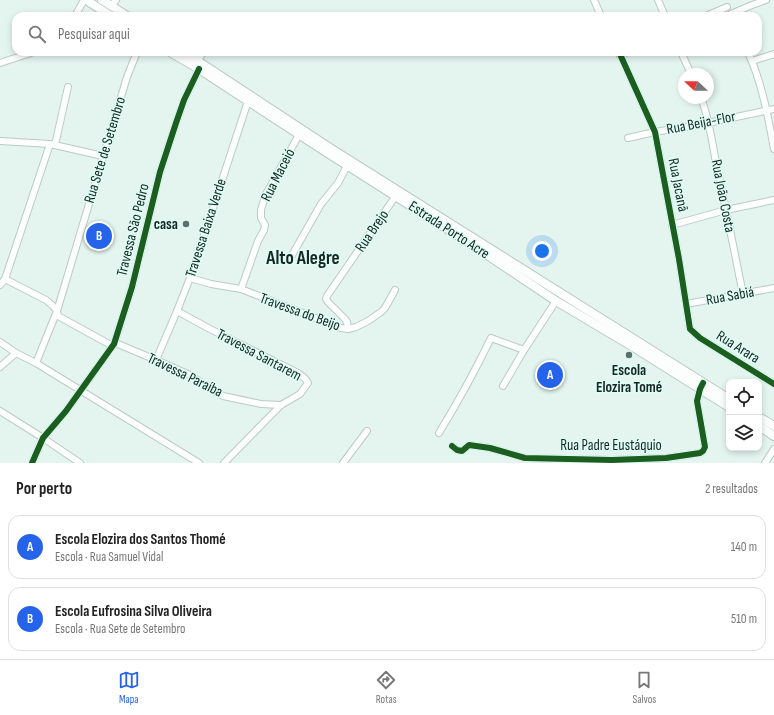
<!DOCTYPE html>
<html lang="pt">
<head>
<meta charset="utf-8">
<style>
	body { margin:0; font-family:"Sofia Sans Condensed",sans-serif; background:#f6f6f6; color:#222 }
	.controls { position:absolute; right:12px; bottom:12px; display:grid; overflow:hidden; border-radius:8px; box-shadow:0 2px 6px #0003 }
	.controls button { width:36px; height:36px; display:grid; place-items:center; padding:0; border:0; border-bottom:1px solid #e0e0e0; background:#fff; color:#222; font:20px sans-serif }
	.compass { position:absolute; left:678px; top:68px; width:36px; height:36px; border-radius:50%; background:#fff; box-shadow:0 2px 6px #0003; rotate:292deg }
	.you { position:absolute; left:542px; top:251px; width:14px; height:14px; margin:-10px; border:3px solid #fff; border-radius:50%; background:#1a73e8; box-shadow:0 0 0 6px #1a73e833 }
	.badge { display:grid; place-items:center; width:26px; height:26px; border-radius:50%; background:#2563eb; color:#fff; font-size:13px; font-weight:700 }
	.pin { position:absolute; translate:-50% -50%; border:2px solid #fff; box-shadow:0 1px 4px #0006 }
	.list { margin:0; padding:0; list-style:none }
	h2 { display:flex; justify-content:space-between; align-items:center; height:52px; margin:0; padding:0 16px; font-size:17px }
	h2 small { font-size:13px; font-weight:400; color:#767676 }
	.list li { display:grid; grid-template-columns:26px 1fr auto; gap:12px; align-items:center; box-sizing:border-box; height:64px; margin:0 8px 8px; padding:0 8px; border:1px solid #e0e0e0; border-radius:12px }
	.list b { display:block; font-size:15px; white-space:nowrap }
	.list p { margin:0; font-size:13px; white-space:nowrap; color:#767676 }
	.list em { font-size:13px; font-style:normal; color:#767676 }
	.icon { flex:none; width:22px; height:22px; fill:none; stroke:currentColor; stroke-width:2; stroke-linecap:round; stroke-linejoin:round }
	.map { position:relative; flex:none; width:774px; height:463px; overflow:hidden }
	.search { position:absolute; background:#fff; box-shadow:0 2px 6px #0003; left:12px; right:12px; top:12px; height:44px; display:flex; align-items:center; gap:10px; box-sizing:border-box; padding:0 14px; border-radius:12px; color:#767676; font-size:15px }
	.sheet { height:196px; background:#fff }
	nav { display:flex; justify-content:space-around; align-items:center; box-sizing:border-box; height:56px; border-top:1px solid #e0e0e0; background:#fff; font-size:11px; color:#767676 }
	nav a { display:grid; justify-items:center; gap:2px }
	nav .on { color:#2563eb }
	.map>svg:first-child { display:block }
</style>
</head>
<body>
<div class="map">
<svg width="774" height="463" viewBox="0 0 774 463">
	<rect width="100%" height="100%" fill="#e4f5f0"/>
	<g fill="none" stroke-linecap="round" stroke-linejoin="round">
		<g stroke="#bccac6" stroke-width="8">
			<g id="minor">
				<polyline points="594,0 601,16"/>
				<polyline points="658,0 665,16"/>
				<polyline points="111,6 116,0"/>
				<polyline points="731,14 752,5 766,0"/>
				<polyline points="75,16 84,0"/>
				<polyline points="706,16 727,7"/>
				<polyline points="619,52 655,132 679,259 690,329 700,338 774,384"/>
				<polyline points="681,52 691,74"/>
				<path d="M 748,52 C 762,83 768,116 774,149"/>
				<polyline points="620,56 628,52"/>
				<polyline points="197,60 204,52"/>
				<polyline points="752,61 774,54"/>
				<polyline points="0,63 34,52"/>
				<path d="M 701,98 C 709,118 712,141 716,163 C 726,207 734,251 743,294"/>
				<polyline points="628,138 655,132 708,123 774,109"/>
				<polyline points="0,141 50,144 103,156"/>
				<polyline points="55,145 68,87"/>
				<polyline points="672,225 726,210 774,200"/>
				<polyline points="291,257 321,204 338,183 347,166"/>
				<polyline points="190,278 211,284 241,289 341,328 348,329 356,327 368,321 381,312 385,308 395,290"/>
				<polyline points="5,279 46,300 53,306 57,311 58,316 109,344 111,345 118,344 156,360 190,375 217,393 223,396 261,404 281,405"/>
				<polyline points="0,285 5,279 50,144"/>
				<polyline points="241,289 258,241 264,230 265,225 261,218 261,210 265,196 301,131"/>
				<polyline points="686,304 774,288"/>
				<path d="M 177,311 L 210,329 L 298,373 C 302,376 306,378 308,383 L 300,394 L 281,405 L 224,463"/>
				<polyline points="348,329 347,322 345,319 329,303 326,299 327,296 397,194"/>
				<polyline points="0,342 16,353 36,363 199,463"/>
				<polyline points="156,360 177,311 190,278 249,98"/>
				<polyline points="36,363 57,311 127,77 137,52"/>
				<polyline points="0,367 16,353"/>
				<polyline points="503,386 524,350 556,301"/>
				<polyline points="0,411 43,438 80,463"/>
				<path d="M 439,433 C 458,402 475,371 491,338 L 524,350"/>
				<polyline points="452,446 457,450 462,451 469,445 490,448 525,458 612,460 666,458 700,453 703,451 705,447 697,401 701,386"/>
				<polyline points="32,463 43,438 66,411 114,344 132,287 160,172 176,123 184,100 199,69"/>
				<polyline points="343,463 367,431"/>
				<polyline points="765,463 774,449"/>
			</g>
		</g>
		<g stroke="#bccac6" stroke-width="10">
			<g id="major">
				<polyline points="86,0 111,16"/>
				<polyline points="102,0 127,16"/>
				<polyline points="170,52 199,69 323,150 477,248 556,301 635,348 729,407"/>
				<polyline points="184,52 330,148 729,399"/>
				<polyline points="759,417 774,426"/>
				<polyline points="759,426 774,436"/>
			</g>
		</g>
		<use href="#minor" stroke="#fbfefd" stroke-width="6"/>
		<use href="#major" stroke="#fbfefd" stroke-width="8"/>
		<g stroke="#dcfdf4" stroke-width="8">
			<g id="cycleway">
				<polyline points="619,52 655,132 679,259 690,329 700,338 774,384"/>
				<polyline points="452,446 457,450 462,451 469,445 490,448 525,458 612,460 666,458 700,453 703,451 705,447 697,401 700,389 703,383"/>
				<polyline points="32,463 43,438 66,411 114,344 132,287 160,172 176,123 184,100 199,69"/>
			</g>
		</g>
		<use href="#cycleway" stroke="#1b5e20" stroke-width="6"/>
	</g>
	<g fill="#606e6a" stroke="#dcfdf4" stroke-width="1.5">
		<circle cx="186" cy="224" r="4"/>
		<circle cx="629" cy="355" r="4"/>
	</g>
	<g text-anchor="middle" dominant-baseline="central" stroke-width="3" stroke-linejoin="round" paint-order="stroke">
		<g font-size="15" fill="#192522" stroke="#dcfdf4">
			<text transform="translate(701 123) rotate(-11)">Rua Beija-Flor</text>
			<text transform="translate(105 150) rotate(-73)">Rua Sete de Setembro</text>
			<text transform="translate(278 175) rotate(-63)">Rua Maceió</text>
			<text transform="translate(678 185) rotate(79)">Rua Jacanã</text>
			<text transform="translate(723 196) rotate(79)">Rua João Costa</text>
			<text transform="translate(206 228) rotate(-72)">Travessa Baixa Verde</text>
			<text transform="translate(133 230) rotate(-76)">Travessa São Pedro</text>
			<text transform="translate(449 230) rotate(33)">Estrada Porto Acre</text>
			<text transform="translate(372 231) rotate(-56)">Rua Brejo</text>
			<text transform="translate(730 296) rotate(-10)">Rua Sabiá</text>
			<text transform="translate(300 312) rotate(20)">Travessa do Beijo</text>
			<text transform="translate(738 347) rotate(32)">Rua Arara</text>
			<text transform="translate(259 355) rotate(28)">Travessa Santarem</text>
			<text transform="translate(185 375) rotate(26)">Travessa Paraíba</text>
			<text x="611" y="445">Rua Padre Eustáquio</text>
		</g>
		<g font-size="15" font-weight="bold" fill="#192522" stroke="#dcfdf4" text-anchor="end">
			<text x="178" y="224">casa</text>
			<text x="629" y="370" text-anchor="middle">Escola<tspan x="629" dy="17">Elozira Tomé</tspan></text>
		</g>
		<g font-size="19" font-weight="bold" fill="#192522" stroke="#dcfdf4">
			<text x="303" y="258">Alto Alegre</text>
		</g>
	</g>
</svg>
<div class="controls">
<button><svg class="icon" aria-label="locate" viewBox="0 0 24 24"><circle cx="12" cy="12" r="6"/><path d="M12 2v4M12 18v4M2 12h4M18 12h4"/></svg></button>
<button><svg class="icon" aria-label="layers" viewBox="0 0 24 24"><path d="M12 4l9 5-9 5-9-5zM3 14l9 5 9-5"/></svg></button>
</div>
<svg class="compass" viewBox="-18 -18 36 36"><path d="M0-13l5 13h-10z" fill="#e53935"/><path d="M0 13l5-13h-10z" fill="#767676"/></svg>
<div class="you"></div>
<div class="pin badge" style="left:550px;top:375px">A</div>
<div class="pin badge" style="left:99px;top:236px">B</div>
<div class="search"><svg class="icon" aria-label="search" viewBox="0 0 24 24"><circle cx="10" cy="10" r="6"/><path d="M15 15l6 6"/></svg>Pesquisar aqui</div>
</div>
<section class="sheet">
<h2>Por perto<small>2 resultados</small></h2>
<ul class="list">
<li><span class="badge">A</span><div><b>Escola Elozira dos Santos Thomé</b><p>Escola · Rua Samuel Vidal</p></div><em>140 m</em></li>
<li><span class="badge">B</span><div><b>Escola Eufrosina Silva Oliveira</b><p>Escola · Rua Sete de Setembro</p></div><em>510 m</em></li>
</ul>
</section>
<nav>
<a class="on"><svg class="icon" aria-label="map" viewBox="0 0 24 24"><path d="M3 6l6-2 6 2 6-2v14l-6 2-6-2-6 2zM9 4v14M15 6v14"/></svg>Mapa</a>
<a><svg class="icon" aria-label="directions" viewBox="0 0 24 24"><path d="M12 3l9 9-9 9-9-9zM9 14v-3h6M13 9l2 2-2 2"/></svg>Rotas</a>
<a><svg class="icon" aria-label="saved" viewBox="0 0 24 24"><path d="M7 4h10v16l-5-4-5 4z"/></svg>Salvos</a>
</nav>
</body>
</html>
